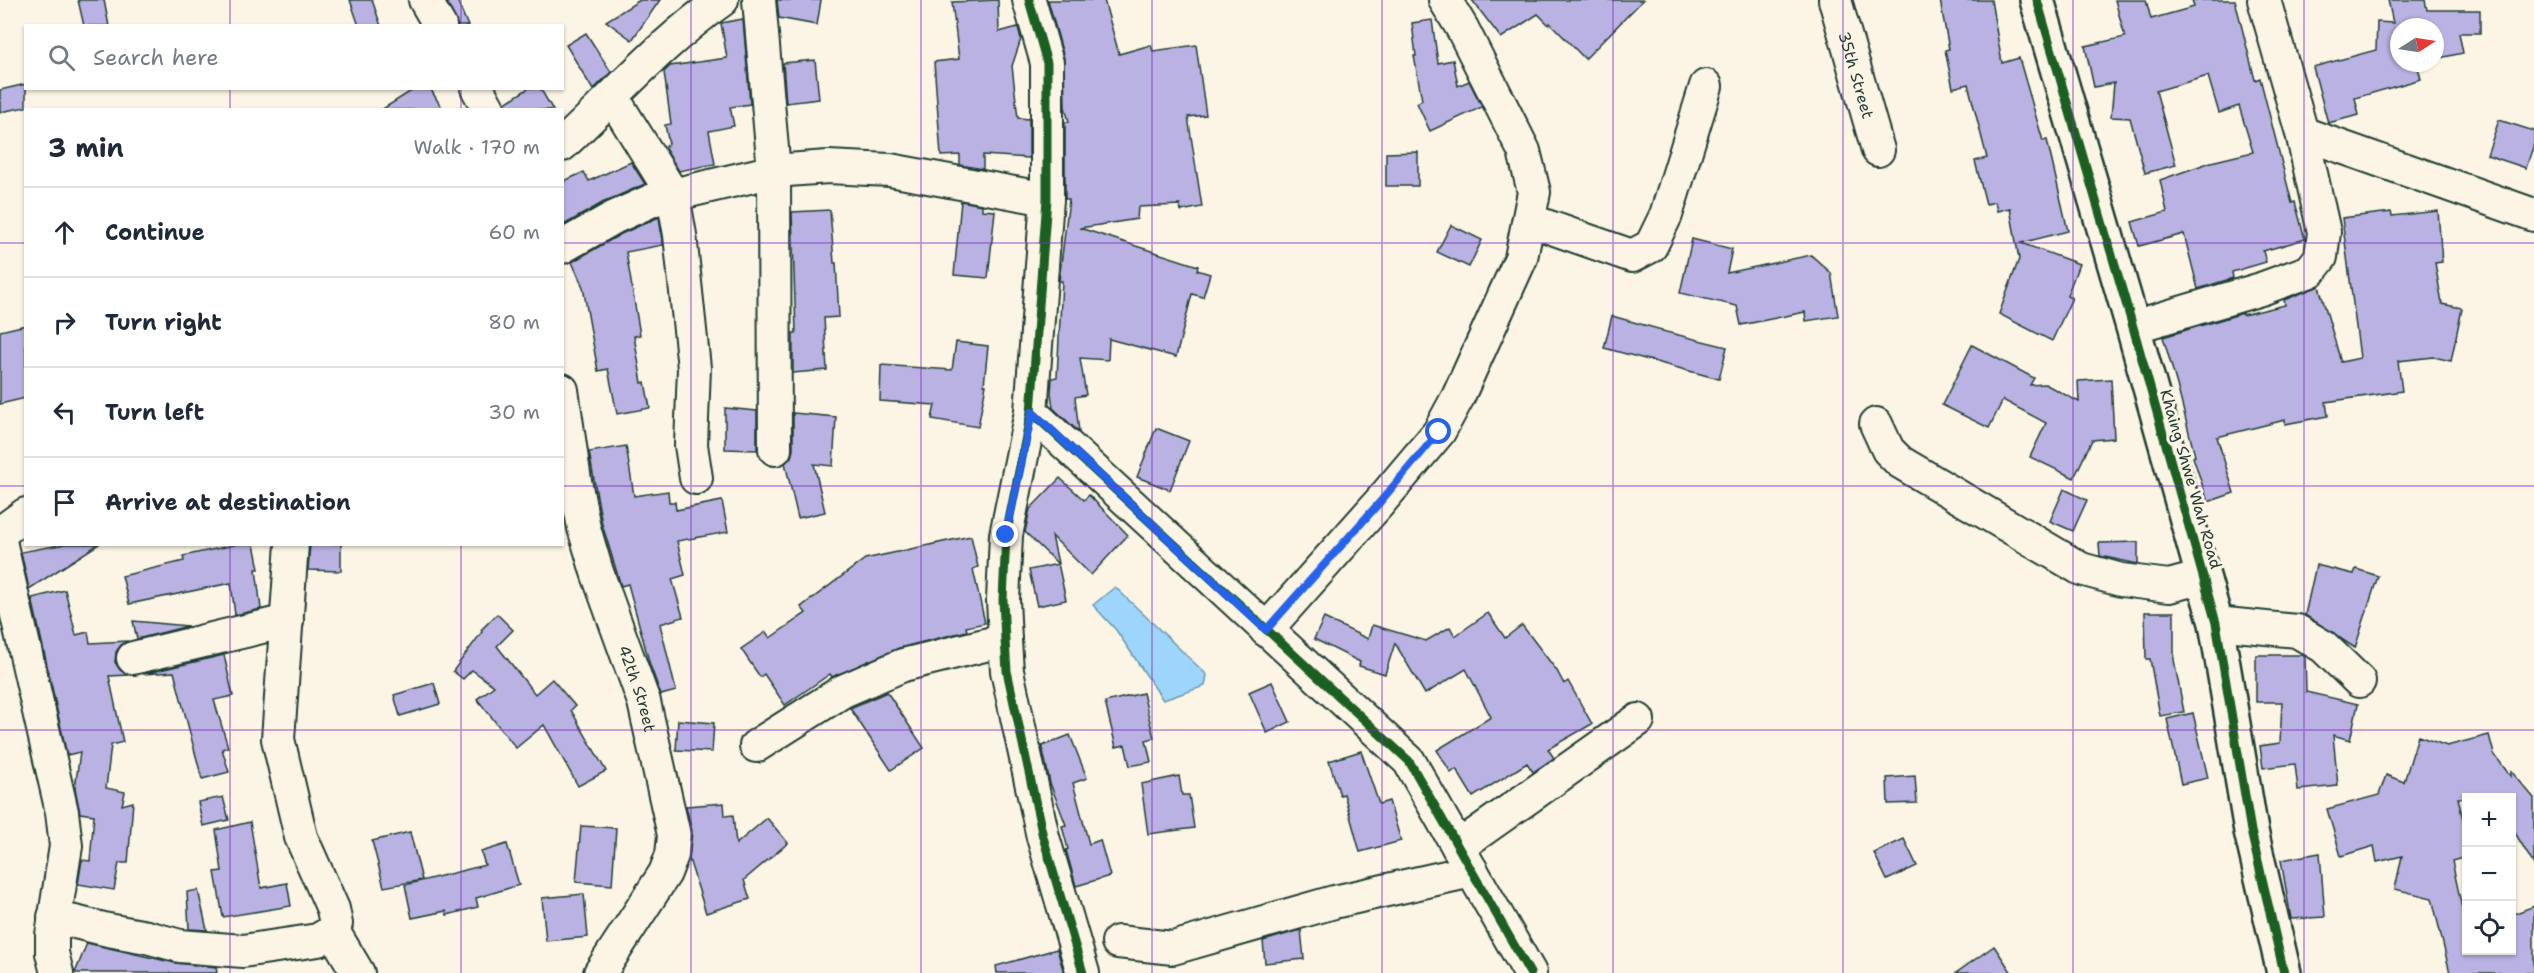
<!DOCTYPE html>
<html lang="en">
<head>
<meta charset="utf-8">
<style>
	body { margin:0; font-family:"Shantell Sans",sans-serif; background:#f2f2f3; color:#1f2937 }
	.controls { position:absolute; right:18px; bottom:18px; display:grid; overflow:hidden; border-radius:0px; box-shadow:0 2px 4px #0004 }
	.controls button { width:54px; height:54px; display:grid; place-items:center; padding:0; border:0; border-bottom:2px solid #e0e1e3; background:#fff; color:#1f2937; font:30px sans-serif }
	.compass { position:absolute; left:2390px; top:18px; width:54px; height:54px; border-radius:50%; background:#fff; box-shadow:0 2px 4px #0004; rotate:78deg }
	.stop { position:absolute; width:18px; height:18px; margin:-14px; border:4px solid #2563eb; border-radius:50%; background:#fff }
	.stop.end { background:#2563eb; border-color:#fff; box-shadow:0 2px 6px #0008 }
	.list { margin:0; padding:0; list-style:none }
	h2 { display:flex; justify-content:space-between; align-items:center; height:78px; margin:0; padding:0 24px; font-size:26px }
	h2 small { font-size:20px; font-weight:400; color:#747a83 }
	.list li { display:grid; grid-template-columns:39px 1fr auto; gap:18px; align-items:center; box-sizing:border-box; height:90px; padding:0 24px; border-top:2px solid #e0e1e3 }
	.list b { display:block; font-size:22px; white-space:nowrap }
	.list em { font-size:20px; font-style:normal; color:#747a83 }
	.icon { flex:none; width:33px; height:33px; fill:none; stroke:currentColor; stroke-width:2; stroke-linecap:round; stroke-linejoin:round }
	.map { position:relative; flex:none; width:2534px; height:973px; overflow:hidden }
	.search { position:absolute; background:#fff; box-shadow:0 2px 4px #0004; left:24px; top:24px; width:540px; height:66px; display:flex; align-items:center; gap:15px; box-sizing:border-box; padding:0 21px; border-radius:0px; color:#747a83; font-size:22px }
	.panel { position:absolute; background:#fff; box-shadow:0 2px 4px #0004; left:24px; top:108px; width:540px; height:438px; border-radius:0px }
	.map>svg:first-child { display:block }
</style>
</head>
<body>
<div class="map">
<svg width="2534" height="973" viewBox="0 0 2534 973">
	<rect width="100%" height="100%" fill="#fcf5e5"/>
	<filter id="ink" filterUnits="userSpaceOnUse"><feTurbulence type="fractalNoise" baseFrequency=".0167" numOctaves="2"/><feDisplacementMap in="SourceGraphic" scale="12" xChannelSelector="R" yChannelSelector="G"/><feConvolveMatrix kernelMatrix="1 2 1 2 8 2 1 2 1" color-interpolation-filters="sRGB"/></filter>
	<g filter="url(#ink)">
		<polygon fill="#9ed5fd" stroke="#6b98ad" stroke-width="1.5" points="1115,587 1207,675 1205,686 1163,700 1116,630 1093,605"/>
		<g fill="#b9b2e3" stroke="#1f3d34" stroke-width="1.5">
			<polygon points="78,0 104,0 109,26 84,26"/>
			<polygon points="350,0 372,0 381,26 359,26"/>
			<polygon points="446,0 457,0 468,26 458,26"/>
			<polygon points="640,0 660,0 632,40 606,21"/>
			<polygon points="777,0 821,0 817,25 779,18"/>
			<polygon points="998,0 999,32 1018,27 1021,39 1012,66 1018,118 1029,119 1029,158 983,155 983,169 960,165 960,155 941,156 934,62 959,59 952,2"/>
			<polygon points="1048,0 1104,0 1119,54 1151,45 1153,51 1196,45 1206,115 1188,117 1202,207 1181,211 1180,205 1138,207 1137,219 1080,228 1198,266 1197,270 1210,274 1203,297 1192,294 1176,357 1109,339 1108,360 1080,358 1086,395 1075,397 1079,432 1053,408 1051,393 1052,378 1057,377 1062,281 1059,281 1069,199 1065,199 1065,122 1069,122 1065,107 1064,58"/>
			<polygon points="1472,0 1643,0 1585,59 1550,23 1549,25 1538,14 1501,38"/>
			<polygon points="1940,0 1991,0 2002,63 2019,58 2043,141 2047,140 2068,231 2021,243 2079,264 2067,296 2072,298 2052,341 1999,314 2019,259 2010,208 1997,211 1995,202 1986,204 1975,161 1987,158 1968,84 1953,88 1945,50 1949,49"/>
			<polygon points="2115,0 2146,0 2151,19 2194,7 2192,0 2235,0 2255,80 2260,78 2292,203 2295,202 2305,239 2263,251 2266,262 2232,272 2233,278 2198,289 2184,234 2139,246 2132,222 2167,212 2160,180 2211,162 2253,152 2239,106 2219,113 2208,76 2156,91 2176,165 2145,173 2130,118 2111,117 2114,83 2094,87 2085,46 2125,37"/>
			<polygon points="2388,0 2425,0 2427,10 2480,10 2480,33 2459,33 2463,53 2435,59 2435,27 2399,27 2399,63 2420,63 2417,64 2421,79 2355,98 2359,115 2328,123 2313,67 2376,50 2377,22 2393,23"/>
			<polygon points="743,19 750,104 730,107 734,126 709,131 715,164 679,171 664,147 669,144 665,125 671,124 664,72 670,66 727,58 721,23"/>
			<polygon points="1432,20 1438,63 1453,60 1458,86 1469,81 1482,107 1430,131 1417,103 1422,100 1414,56 1416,56 1412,23"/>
			<polygon points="586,33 611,72 593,90 566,45"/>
			<polygon points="815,60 819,99 786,103 783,63"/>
			<polygon points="26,84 26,107 0,112 0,90"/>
			<polygon points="416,88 430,88 443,110 381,110"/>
			<polygon points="529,88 540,88 553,110 507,110 505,103"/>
			<polygon points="2499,120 2534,131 2534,144 2526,168 2487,155"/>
			<polygon points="1418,152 1418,186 1386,186 1386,153"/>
			<polygon points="631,162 645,184 604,202 562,226 562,182 584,172 589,181"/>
			<polygon points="961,201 982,205 982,210 995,211 988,278 954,275"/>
			<polygon points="830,210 834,263 836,263 839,317 824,318 827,370 793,373 793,333 796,333 792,212"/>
			<polygon points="2438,211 2442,262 2435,263 2442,304 2462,308 2451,361 2434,357 2398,361 2402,391 2326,402 2328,416 2285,424 2285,420 2217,437 2234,493 2208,502 2193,457 2195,456 2177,385 2163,337 2243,313 2243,315 2285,305 2284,300 2319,286 2341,362 2360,358 2342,218 2391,212 2392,216"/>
			<polygon points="659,217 663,245 626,252 640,335 634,336 642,383 645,382 650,408 617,414 608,369 598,371 583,287 572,262 621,234"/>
			<polygon points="1451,225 1482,240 1469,267 1437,252"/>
			<polygon points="1692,239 1732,249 1727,273 1811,255 1831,273 1838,316 1806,321 1805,312 1741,325 1737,306 1680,293"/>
			<polygon points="1612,316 1662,330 1662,331 1727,347 1719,379 1604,348"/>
			<polygon points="26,325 26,398 0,404 0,331"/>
			<polygon points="956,342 988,346 984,385 986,385 978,427 932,419 935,405 880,401 881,365 952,370"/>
			<polygon points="1972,345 2034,378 2030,385 2045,384 2079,402 2078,381 2111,379 2114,438 2092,440 2074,478 2030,457 2046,423 2003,400 1989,428 1942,405"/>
			<polygon points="725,408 757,411 757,450 725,449"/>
			<polygon points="793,413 836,417 833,466 814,464 825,512 798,518 785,463 791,457 793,450"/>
			<polygon points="1156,428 1189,441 1170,490 1137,477"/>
			<polygon points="626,446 634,496 668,491 669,502 675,502 676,510 722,501 728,532 677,541 685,575 672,579 683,617 660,624 676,691 661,695 650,665 628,584 621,586 602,524 589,452"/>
			<polygon points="1060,478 1084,500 1089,495 1128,535 1091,575 1052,536 1066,600 1037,606 1029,570 1058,564 1025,532 1030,509"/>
			<polygon points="2064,489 2087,500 2073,531 2050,521"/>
			<polygon points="971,536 978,567 973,569 985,623 966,627 967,631 899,648 832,677 830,674 785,705 764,674 760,677 741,649 766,632 770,638 806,613 801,607 865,559"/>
			<polygon points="2138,542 2138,564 2100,556 2099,543"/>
			<polygon points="65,544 99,544 29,589 21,552"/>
			<polygon points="238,544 254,544 259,569 256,569 261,609 235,615 231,583 129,604 122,576 184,561 183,556"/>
			<polygon points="310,544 341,544 341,571 308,570"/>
			<polygon points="2316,565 2354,574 2356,569 2378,576 2355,648 2305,615"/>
			<polygon points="65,590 76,635 88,632 90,643 128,641 121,645 116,652 115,662 120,670 127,675 109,676 123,742 111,745 106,788 125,792 122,805 133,802 128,863 119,863 114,890 78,884 82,860 90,861 94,815 80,813 75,788 80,752 67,755 32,598"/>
			<polygon points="2145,612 2174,612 2174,660 2184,712 2160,716 2150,659 2146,659"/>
			<polygon points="1488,613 1505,638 1522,625 1557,671 1564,684 1568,681 1592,724 1548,749 1554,758 1533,772 1527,763 1473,797 1456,769 1451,773 1437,750 1491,717 1466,669 1425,694 1395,643 1385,674 1359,666 1360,662 1314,639 1324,618 1368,639 1372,625 1426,641 1450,627 1455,636"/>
			<polygon points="497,614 513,630 497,646 535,694 552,679 575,706 571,710 606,771 578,786 544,725 516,748 477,699 494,686 472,670 463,679 453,671 482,632 481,630"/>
			<polygon points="133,621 188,626 137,639"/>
			<polygon points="224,655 233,696 214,700 228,747 222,749 229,772 202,779 174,672 143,674"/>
			<polygon points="2256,655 2302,655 2305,657 2306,692 2358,704 2350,740 2333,735 2338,786 2298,790 2295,764 2263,768 2260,746 2280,743 2282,702 2256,702"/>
			<polygon points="1272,682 1290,722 1267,733 1249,692"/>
			<polygon points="434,683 440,704 400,716 394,695"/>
			<polygon points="887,692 924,748 891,770 850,708"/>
			<polygon points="1143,693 1154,738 1146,740 1151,762 1130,766 1125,745 1116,747 1105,702"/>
			<polygon points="2193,713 2208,778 2181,784 2167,719"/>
			<polygon points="678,720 714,723 712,752 676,750"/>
			<polygon points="1070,735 1087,778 1073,783 1089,844 1100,840 1110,876 1076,886 1066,850 1068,849 1062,826 1066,825 1050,783 1042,746"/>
			<polygon points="2489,735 2494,754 2511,777 2511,771 2534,798 2534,865 2511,826 2511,798 2458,798 2466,832 2466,857 2452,861 2466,927 2466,951 2511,951 2511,915 2534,906 2534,973 2450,973 2432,898 2395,889 2402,856 2377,862 2374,846 2341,856 2327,809 2379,795 2386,775 2404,782 2418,736 2447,746"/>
			<polygon points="1361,751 1379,804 1389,801 1401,841 1360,852 1344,794 1340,795 1329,761"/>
			<polygon points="1179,776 1182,795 1189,795 1194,828 1148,834 1141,784"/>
			<polygon points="1915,776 1917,803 1888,804 1887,778"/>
			<polygon points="223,797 229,820 203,826 198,802"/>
			<polygon points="724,803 725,816 733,815 736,844 767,818 788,843 744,880 750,899 706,913 689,859 692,831 686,806"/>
			<polygon points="250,822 261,888 287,883 291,906 223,917 215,872 222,871 216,830"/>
			<polygon points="581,826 616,828 612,885 576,882"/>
			<polygon points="410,832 422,880 384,887 372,841"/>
			<polygon points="1904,839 1917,866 1887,880 1874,853"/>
			<polygon points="507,844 519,885 476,898 478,907 447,915 446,911 412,918 405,885 485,865 481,852"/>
			<polygon points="2320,853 2325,917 2291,919 2281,860"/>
			<polygon points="198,890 207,930 189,929 187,892"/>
			<polygon points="584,894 588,937 546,941 542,898"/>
			<polygon points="1301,930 1304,959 1265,963 1263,941"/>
			<polygon points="87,943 175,963 216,967 217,973 75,973"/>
			<polygon points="1994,946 2012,973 1956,973"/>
			<polygon points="1057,949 1064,973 997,973 996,966"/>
		</g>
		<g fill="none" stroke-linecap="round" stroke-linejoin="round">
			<g stroke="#1f3d34" stroke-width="36">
				<g id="street">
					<polyline points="425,0 440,26"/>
					<polyline points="759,0 774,171 775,449"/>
					<polyline points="1029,0 1047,63 1047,199 1031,412 1006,535 1003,600 1005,640 1007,671 1043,837 1083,973"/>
					<path id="s1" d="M 1835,0 L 1878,150"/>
					<polyline points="477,88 489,110"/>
					<polyline points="613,98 673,195 680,235 694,368 691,445 696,478"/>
					<polyline points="2302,133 2534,215"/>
					<path d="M 562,145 C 615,96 663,41 722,0"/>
					<polyline points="1529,220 1632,256 1651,246 1666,215 1706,86"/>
					<polyline points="562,247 613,218 655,199 774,171 828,167 890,170 1047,199"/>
					<polyline points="2133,327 2261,289 2310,271 2321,257 2324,232 2302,133 2264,0"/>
					<path id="s2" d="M 562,390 L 575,481 L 584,528 L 597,572 L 644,702 L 674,835 L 672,855 L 665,873 L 600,973"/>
					<polyline points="1031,412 1409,761 1530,973"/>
					<polyline points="1876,424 1888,450 1900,462 2081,569 2121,580 2169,586 2203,577"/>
					<polyline points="0,533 26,514"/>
					<polyline points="0,541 62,812 66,846 52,935 52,953 57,973"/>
					<polyline points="2216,623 2297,631 2324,647 2359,681"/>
					<polyline points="1266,630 1380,502 1439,432 1458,397 1521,258 1534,192 1524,151 1462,28 1445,0"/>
					<polyline points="133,658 287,621"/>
					<polyline points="756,746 843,691 903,665 1005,640"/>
					<polyline points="1458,847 1638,720"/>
					<polyline points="54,917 108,930 147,937 180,946 243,951 318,940 333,931 336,924 333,909 301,837 278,739 292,544"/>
					<polyline points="333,931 358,973"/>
					<polyline points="1118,942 1173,948 1334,902 1472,871"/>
				</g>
			</g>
			<g stroke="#1f3d34" stroke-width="38">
				<polyline id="secondary" points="2037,0 2133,327 2216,623 2251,831 2284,973"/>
			</g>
			<use href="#street" stroke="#fcf5e5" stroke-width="32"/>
			<use href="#secondary" stroke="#fcf5e5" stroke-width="33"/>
			<g stroke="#fcf5e5" stroke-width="13">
				<g id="cycleway">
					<polyline points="1029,0 1047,63 1047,199 1031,412 1006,535 1003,600 1005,640 1007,671 1043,837 1083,973"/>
					<polyline points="2037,0 2133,327 2216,623 2251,831 2284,973"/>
					<polyline points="1031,412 1409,761 1530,973"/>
				</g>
			</g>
			<use href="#cycleway" stroke="#1b5e20" stroke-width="9"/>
		</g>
	</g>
	<g fill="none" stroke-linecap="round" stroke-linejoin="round" filter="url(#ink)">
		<polyline stroke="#2563eb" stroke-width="8" points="1006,535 1032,412 1266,630 1380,502 1439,432"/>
	</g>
	<path fill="none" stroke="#7b2cbf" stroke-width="1.5" stroke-opacity="0.55" d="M 230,0 L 230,26M 461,0 L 461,26M 691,0 L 691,973M 921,0 L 921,973M 1152,0 L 1152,973M 1382,0 L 1382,973M 1613,0 L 1613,973M 1843,0 L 1843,973M 2073,0 L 2073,973M 2304,0 L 2304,973M 230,88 L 230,110M 461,88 L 461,110M 0,243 L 26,243M 562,243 L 2534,243M 0,486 L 26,486M 562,486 L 2534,486M 230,544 L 230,973M 461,544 L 461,973M 0,730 L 2534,730"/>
	<g text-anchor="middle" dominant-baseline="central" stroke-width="6" stroke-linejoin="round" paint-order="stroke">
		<g font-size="16" fill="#1f3d34" stroke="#fcf5e5">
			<text stroke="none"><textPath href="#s1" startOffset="78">35th Street</textPath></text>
			<text transform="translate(2191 479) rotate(74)">Khaing Shwe Wah Road</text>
			<text stroke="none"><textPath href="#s2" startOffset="309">42th Street</textPath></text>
		</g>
	</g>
</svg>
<div class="controls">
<button>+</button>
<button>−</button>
<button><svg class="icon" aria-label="locate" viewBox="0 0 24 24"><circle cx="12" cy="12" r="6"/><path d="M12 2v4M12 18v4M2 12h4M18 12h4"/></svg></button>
</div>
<svg class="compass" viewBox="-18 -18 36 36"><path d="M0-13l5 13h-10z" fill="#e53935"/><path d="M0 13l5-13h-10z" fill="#747a83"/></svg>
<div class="stop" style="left:1439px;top:432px"></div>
<div class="stop end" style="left:1006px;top:535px"></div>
<div class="search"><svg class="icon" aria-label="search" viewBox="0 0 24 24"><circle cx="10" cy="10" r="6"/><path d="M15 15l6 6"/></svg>Search here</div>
<section class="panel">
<h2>3 min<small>Walk · 170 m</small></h2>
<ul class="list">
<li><svg class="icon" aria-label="ahead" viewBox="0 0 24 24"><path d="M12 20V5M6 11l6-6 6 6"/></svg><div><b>Continue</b></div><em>60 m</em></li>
<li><svg class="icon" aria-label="right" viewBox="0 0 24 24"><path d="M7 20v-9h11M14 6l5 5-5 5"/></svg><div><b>Turn right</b></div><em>80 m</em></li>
<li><svg class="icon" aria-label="left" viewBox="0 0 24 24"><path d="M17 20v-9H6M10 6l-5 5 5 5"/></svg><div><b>Turn left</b></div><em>30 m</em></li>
<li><svg class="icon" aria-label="arrive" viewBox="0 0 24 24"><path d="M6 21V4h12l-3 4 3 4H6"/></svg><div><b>Arrive at destination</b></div></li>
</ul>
</section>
</div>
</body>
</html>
